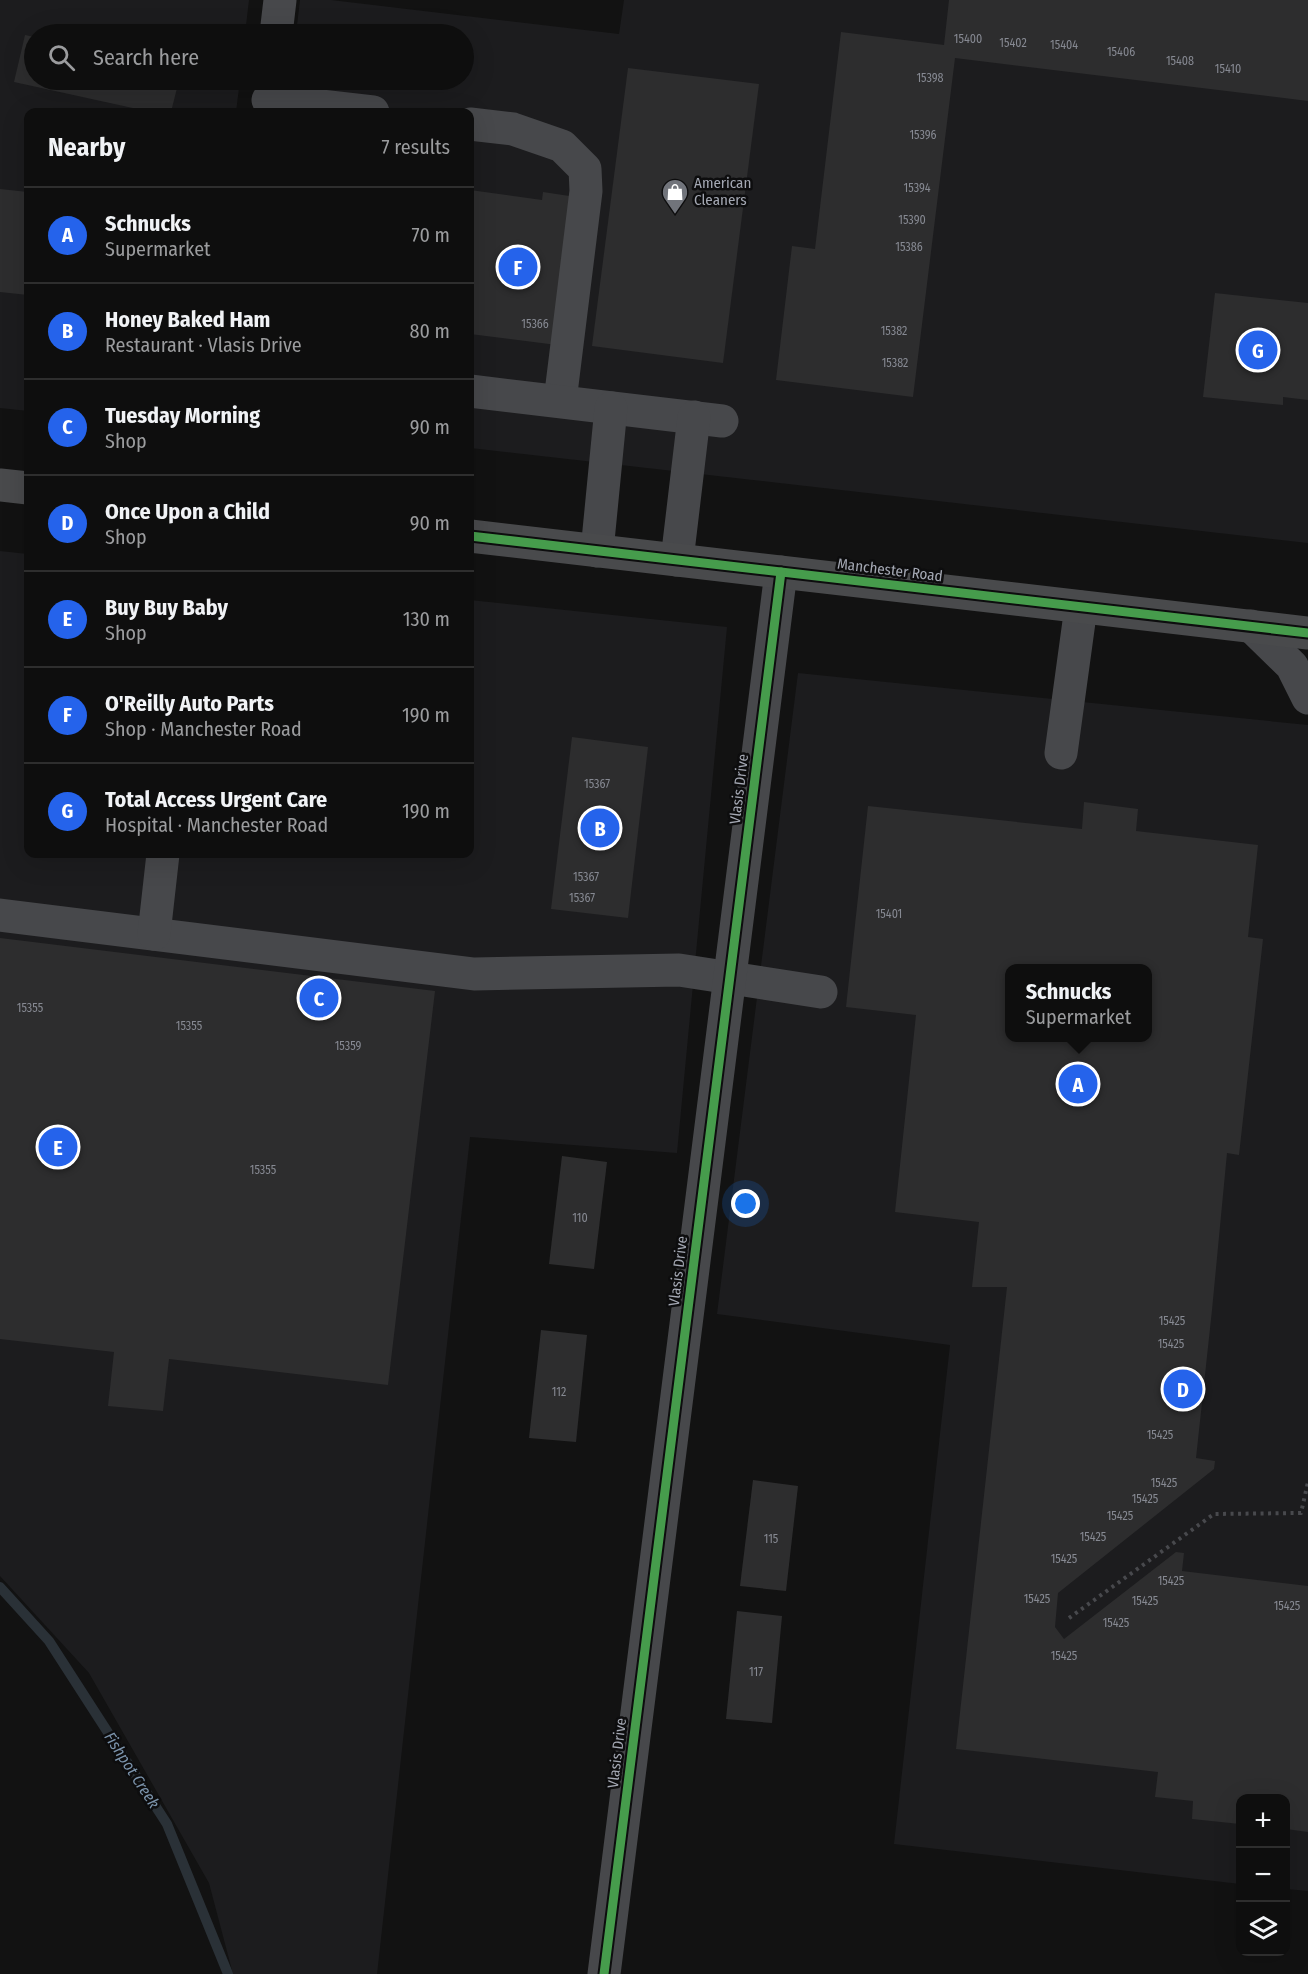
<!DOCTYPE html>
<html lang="en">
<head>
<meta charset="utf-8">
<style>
	body { margin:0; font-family:"Fira Sans Condensed",sans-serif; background:#171717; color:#f1f3f6 }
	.controls { position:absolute; right:18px; bottom:18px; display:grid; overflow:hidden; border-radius:12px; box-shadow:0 6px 24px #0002 }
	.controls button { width:54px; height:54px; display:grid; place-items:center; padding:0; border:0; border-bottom:2px solid #2e2e2e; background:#0e0e0e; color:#f1f3f6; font:30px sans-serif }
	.you { position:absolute; left:746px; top:1204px; width:21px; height:21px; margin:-15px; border:4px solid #fff; border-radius:50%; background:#1a73e8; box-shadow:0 0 0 9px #1a73e833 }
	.badge { display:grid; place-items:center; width:39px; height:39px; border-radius:50%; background:#2563eb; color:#fff; font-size:20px; font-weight:700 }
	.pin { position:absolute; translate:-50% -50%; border:3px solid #fff; box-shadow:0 2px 6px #0006 }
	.popup { position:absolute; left:1005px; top:964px; width:147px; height:78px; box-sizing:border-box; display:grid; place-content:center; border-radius:12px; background:#0e0e0e; filter:drop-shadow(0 2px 4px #0005); font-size:20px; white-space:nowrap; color:#9b9c9e }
	.popup b { font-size:22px; color:#f1f3f6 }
	.popup::after { content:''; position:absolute; left:50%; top:100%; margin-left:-12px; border:12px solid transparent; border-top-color:#0e0e0e }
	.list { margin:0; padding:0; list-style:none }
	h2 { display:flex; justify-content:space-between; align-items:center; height:78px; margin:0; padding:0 24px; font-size:26px }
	h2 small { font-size:20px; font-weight:400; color:#9b9c9e }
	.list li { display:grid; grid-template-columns:39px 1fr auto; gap:18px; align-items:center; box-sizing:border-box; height:96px; padding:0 24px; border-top:2px solid #2e2e2e }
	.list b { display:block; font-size:22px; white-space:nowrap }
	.list p { margin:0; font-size:20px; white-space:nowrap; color:#9b9c9e }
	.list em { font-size:20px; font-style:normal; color:#9b9c9e }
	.icon { flex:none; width:33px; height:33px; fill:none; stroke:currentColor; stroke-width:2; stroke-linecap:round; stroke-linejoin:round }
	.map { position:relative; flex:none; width:1308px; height:1974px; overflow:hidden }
	.search { position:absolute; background:#0e0e0e; box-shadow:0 6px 24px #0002; left:24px; top:24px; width:450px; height:66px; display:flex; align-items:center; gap:15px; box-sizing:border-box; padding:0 21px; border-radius:33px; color:#9b9c9e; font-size:22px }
	.panel { position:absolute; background:#0e0e0e; box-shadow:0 6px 24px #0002; left:24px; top:108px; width:450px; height:750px; border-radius:12px }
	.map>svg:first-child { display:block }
</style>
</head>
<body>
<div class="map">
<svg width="1308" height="1974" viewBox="0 0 1308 1974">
	<rect width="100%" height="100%" fill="#121212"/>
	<g fill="#1c1c1e" fill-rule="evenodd">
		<polygon points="0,0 249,0 245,34 34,34 34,80 240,80 236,112 28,112 28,411 0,408"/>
		<polygon points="300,0 331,0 619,34 624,0 1308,0 1308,543 470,448 470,112 286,112 290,80 464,80 464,34 296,34"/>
		<polygon points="0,551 28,554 28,854 470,854 470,600 727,627 677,1153 470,1137 377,1974 233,1974 209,1883 89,1673 0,1576"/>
		<path d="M 798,673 L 1308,725 L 1308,1891 L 1286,1889 L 1286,1798 L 1240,1798 L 1240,1884 L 894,1844 L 950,1345 L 717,1314 ZM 1009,968 L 1147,968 L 1147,1038 L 1009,1038 Z"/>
	</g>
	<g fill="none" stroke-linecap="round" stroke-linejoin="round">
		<polyline stroke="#2a3137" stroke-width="10" points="0,1587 49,1641 167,1824 228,1974"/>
	</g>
	<g fill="#2d2d2e" fill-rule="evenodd">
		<polygon points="949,0 1308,0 1308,101 955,58 913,397 776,380 792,246 815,249 841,32 944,45"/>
		<polygon points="25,35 34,37 34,80 179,80 171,112 151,112 14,82"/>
		<polygon points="628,68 759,84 723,363 592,346"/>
		<polygon points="0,189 28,192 28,295 0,292"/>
		<polygon points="470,190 542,200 543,192 576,197 557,345 470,334"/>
		<polygon points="1215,293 1308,303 1308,400 1283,397 1283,405 1203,397"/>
		<polygon points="572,737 648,747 628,918 551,909"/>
		<path d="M 1084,802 L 1138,809 L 1136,831 L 1258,845 L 1248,937 L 1263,939 L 1239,1155 L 1227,1153 L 1212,1310 L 1196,1458 L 1215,1461 L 1214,1469 L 1058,1593 L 1055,1627 L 1064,1639 L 1176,1552 L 1184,1553 L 1182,1571 L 1308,1586 L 1308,1832 L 1286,1829 L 1286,1798 L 1240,1798 L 1240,1824 L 1192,1819 L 1193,1801 L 1155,1797 L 1158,1772 L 956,1749 L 1007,1287 L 972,1287 L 979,1222 L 895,1212 L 916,1015 L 846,1007 L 868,806 L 1082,829 ZM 1009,968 L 1147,968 L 1147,1038 L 1009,1038 Z"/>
		<polygon points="0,938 435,991 388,1385 169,1359 163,1411 108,1406 114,1352 0,1339"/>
		<polygon points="562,1156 607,1162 594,1269 549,1264"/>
		<polygon points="541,1330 587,1335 576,1442 529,1438"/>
		<polygon points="753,1480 798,1486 786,1591 740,1586"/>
		<polygon points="737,1611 782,1616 772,1723 726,1719"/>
	</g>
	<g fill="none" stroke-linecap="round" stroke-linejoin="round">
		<polyline stroke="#48494d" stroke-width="4" stroke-dasharray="3 4.5" stroke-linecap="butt" points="1069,1618 1214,1514 1301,1513 1308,1482"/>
		<g stroke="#47484b" stroke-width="33">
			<polyline points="276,34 280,0"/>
			<polyline points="268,100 373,112"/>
			<polyline points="470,124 513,129 562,146 585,169 586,191 560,401"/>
			<polyline points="470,391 722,421"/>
			<polyline points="597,551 611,408"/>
			<polyline points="677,560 694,417"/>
			<polyline points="1251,626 1292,666 1308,698"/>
			<polyline points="1061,753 1081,607"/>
			<polyline points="0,915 474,974 679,970 821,992"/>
			<polyline points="154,934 163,854"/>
			<polyline points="604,1974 781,572"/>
		</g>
		<g stroke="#494a4c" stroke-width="33">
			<polyline points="0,485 28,488"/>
			<polyline points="470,536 1308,633"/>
		</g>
		<g stroke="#0d0d0e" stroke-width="13">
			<g id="cycleway">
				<polyline points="470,536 1308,633"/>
				<polyline points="604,1974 781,572"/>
			</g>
		</g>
		<use href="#cycleway" stroke="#469c4c" stroke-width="9"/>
	</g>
	<defs>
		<g id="shop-pin" transform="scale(1.35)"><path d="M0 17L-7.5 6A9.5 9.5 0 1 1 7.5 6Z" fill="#71747b" stroke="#0d0d0e"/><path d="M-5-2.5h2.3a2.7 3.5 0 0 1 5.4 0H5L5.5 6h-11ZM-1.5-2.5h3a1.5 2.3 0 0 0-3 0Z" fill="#fff"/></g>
	</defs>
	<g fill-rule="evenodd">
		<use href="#shop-pin" x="675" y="192"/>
	</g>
	<g text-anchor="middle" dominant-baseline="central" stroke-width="5" stroke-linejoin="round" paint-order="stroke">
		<g font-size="12" fill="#868992">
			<text x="968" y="39">15400</text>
			<text x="1013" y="43">15402</text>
			<text x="1064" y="45">15404</text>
			<text x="1121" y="52">15406</text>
			<text x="1180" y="61">15408</text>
			<text x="1228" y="69">15410</text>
			<text x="930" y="78">15398</text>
			<text x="923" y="135">15396</text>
			<text x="917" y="188">15394</text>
			<text x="912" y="220">15390</text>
			<text x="909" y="247">15386</text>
			<text x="535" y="324">15366</text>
			<text x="894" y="331">15382</text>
			<text x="895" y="363">15382</text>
			<text x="597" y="784">15367</text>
			<text x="586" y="877">15367</text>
			<text x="582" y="898">15367</text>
			<text x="889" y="914">15401</text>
			<text x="30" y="1008">15355</text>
			<text x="189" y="1026">15355</text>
			<text x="348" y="1046">15359</text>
			<text x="263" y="1170">15355</text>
			<text x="580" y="1218">110</text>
			<text x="1172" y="1321">15425</text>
			<text x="1171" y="1344">15425</text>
			<text x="559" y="1392">112</text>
			<text x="1160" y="1435">15425</text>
			<text x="1164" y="1483">15425</text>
			<text x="1145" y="1499">15425</text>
			<text x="1120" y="1516">15425</text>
			<text x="1093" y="1537">15425</text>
			<text x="771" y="1539">115</text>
			<text x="1064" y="1559">15425</text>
			<text x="1171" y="1581">15425</text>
			<text x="1037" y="1599">15425</text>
			<text x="1145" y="1601">15425</text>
			<text x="1287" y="1606">15425</text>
			<text x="1116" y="1623">15425</text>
			<text x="1064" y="1656">15425</text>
			<text x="756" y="1672">117</text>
		</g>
		<g font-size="15" fill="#a4a8b3" stroke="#0d0d0e" text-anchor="start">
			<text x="694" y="183">American<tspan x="694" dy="17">Cleaners</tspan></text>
		</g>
		<g font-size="15" fill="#a4a8b3" stroke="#0d0d0e">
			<text transform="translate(890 570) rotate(7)">Manchester Road</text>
			<text transform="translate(739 789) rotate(-83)">Vlasis Drive</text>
			<text transform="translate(678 1271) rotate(-83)">Vlasis Drive</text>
			<text transform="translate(617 1753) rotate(-83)">Vlasis Drive</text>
		</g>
		<g font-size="16" font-style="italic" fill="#7c94ac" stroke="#0d0d0e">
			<text transform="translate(132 1770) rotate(57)">Fishpot Creek</text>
		</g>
	</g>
</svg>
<div class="controls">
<button>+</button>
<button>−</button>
<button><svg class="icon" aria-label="layers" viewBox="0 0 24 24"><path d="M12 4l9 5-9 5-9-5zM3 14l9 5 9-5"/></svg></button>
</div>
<div class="you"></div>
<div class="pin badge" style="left:1078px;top:1084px">A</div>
<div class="popup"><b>Schnucks</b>Supermarket</div>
<div class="pin badge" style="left:600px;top:828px">B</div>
<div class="pin badge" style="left:319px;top:998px">C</div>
<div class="pin badge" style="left:1183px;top:1389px">D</div>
<div class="pin badge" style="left:58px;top:1147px">E</div>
<div class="pin badge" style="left:518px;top:267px">F</div>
<div class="pin badge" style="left:1258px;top:350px">G</div>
<div class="search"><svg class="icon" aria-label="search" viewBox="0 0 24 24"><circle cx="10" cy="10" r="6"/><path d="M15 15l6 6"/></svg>Search here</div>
<section class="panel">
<h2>Nearby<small>7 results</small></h2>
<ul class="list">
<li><span class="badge">A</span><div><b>Schnucks</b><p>Supermarket</p></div><em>70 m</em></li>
<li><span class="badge">B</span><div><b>Honey Baked Ham</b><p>Restaurant · Vlasis Drive</p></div><em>80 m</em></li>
<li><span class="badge">C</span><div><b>Tuesday Morning</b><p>Shop</p></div><em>90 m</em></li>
<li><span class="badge">D</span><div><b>Once Upon a Child</b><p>Shop</p></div><em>90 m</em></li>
<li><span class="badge">E</span><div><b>Buy Buy Baby</b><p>Shop</p></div><em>130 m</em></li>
<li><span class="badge">F</span><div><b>O'Reilly Auto Parts</b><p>Shop · Manchester Road</p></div><em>190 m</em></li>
<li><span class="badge">G</span><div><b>Total Access Urgent Care</b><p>Hospital · Manchester Road</p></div><em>190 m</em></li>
</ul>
</section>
</div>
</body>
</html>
